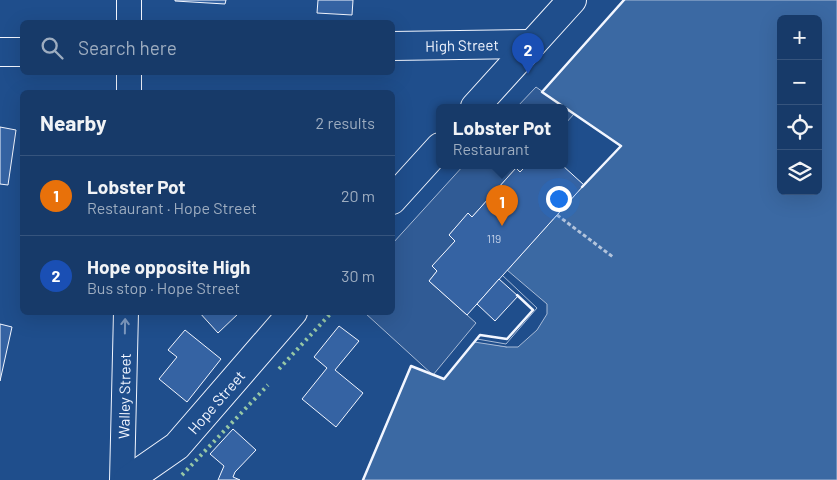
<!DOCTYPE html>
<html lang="en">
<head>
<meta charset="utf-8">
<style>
	body { margin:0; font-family:Barlow,sans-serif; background:#244571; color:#f1f3f6 }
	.controls { position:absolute; right:15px; top:15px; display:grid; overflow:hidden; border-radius:8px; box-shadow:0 5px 20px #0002 }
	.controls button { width:45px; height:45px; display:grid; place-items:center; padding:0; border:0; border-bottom:1px solid #36547d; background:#173a69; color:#f1f3f6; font:25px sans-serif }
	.you { position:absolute; left:558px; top:198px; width:18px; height:18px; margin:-12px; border:4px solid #fff; border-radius:50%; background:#1a73e8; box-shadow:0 0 0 8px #1a73e833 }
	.badge { display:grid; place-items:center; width:32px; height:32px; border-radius:50%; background:#e69b98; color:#fff; font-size:16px; font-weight:700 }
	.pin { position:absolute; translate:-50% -41px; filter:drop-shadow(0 1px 2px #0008) }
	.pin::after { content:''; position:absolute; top:26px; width:18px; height:15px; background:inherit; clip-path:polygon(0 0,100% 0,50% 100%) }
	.popup { position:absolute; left:436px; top:104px; width:132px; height:65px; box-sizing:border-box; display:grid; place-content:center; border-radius:8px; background:#173a69; filter:drop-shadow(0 1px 4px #0005); font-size:16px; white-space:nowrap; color:#9eadc0 }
	.popup b { font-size:19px; color:#f1f3f6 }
	.popup::after { content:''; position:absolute; left:50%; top:100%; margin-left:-10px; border:10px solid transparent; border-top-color:#173a69 }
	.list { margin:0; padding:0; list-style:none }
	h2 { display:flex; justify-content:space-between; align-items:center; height:65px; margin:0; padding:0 20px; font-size:21px }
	h2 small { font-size:16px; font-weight:400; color:#9eadc0 }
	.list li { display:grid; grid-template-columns:32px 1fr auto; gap:15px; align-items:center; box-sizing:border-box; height:80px; padding:0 20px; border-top:1px solid #36547d }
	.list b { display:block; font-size:19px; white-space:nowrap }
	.list p { margin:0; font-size:16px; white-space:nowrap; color:#9eadc0 }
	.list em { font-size:16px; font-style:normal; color:#9eadc0 }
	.icon { flex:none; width:28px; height:28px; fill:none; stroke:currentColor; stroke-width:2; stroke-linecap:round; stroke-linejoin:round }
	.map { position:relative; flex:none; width:837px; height:480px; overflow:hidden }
	.search { position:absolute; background:#173a69; box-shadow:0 5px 20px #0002; left:20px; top:20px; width:375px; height:55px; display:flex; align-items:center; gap:12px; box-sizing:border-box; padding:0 18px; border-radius:8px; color:#9eadc0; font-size:19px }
	.panel { position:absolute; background:#173a69; box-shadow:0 5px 20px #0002; left:20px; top:90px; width:375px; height:225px; border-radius:8px }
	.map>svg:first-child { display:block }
</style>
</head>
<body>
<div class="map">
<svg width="837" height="480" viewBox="0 0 837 480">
	<rect width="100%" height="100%" fill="#1f4e8c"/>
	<g fill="#305b95" stroke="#a8bbd7">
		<polygon points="536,87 574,114 565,124 564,107 517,107"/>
		<polygon points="464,165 527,165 520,172 516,168 472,217 468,214 449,235 455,241 433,266 437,271 429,281 476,323 433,375 365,313 392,312 393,243"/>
	</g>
	<path fill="#3b69a3" stroke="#a8bbd7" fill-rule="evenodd" d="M 624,0 L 837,0 L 837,480 L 363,480 L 411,366 L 444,379 L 475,341 L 507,347 L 540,308 L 504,274 L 584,185 L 621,146 L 542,92 ZM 781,19 L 818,19 L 818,191 L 781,191 Z"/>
	<polygon fill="#1f4e8c" stroke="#a8bbd7" points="507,270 547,304 547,314 537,330 518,347 507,347 474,342 477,339 506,344 537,308 502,275"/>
	<g fill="#3563a3" stroke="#f2f6ff">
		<polygon points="175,0 226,0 225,4 175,1"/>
		<polygon points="318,0 353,0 352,15 317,13"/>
		<polygon points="0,127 16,130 8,185 0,184"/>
		<polygon points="527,165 562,165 584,185 467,315 429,281 437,271 432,266 455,241 449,235 468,213 472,217 516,168 520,172"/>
		<polygon points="499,279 518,296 495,321 477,304"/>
		<polygon points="199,312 240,312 218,333"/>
		<polygon points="0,324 12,327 0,381"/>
		<polygon points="339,326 359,341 335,370 363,393 336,427 302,399 327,368 314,357"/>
		<polygon points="185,330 221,359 187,402 159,379 177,357 168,350"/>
		<polygon points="233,429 256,450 235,472 233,477 240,480 218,480 224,466 210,454"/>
	</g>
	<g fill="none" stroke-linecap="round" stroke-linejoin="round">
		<g stroke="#f2f6ff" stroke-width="26">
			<g id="minor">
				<polyline points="129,0 129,22"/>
				<polyline points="129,92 129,72"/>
				<polyline points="122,480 126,312"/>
			</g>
		</g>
		<g stroke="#f2f6ff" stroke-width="30">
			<g id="tertiary">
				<polyline points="392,46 532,44"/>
				<polyline points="0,52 22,52"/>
			</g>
		</g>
		<g stroke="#f2f6ff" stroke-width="30">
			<g id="primary">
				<polyline points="475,107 572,0"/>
				<polyline points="392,200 440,147"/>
				<polyline points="128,480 177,446 293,312"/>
			</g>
		</g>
		<polyline stroke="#b3c4dc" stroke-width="3" stroke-dasharray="4 2.5" stroke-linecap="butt" points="557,215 613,257"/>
		<use href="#minor" stroke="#1f4e8c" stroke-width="24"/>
		<use href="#tertiary" stroke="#1f4e8c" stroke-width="28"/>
		<use href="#primary" stroke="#1f4e8c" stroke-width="28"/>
		<g stroke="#97c8a6" stroke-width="4" stroke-dasharray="2.5 4" stroke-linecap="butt">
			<polyline points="279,369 332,312"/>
			<polyline points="182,475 268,385"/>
		</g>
		<g stroke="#f2f6ff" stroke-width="2.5">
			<polyline points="582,187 621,146 542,92 624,0"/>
			<polyline points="363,480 411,366 444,379 480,335 507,339 533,310 517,295"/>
		</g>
	</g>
	<defs><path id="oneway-shaft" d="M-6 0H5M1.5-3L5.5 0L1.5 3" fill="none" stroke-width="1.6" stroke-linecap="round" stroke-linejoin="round" transform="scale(1.25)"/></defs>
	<use stroke="#7e9ac0" href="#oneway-shaft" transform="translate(125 326) rotate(-89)"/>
	<g text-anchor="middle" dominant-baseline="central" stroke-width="4" stroke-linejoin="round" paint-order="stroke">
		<g font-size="12" fill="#c3d1e8">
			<text x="494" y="238">119</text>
		</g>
		<g font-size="15" fill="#f2f6ff" stroke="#1f4e8c">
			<text transform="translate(462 45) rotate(-1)">High Street</text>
			<text transform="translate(124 396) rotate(-89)">Walley Street</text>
			<text transform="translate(216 402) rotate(-49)">Hope Street</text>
		</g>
	</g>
</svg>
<div class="controls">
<button>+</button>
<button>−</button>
<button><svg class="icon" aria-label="locate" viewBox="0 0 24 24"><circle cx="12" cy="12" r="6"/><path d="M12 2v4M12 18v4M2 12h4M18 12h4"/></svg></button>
<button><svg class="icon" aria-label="layers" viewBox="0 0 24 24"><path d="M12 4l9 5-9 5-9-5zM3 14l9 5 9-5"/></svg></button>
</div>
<div class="you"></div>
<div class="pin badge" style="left:502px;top:226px;background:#e8710a">1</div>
<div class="popup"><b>Lobster Pot</b>Restaurant</div>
<div class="pin badge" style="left:528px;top:74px;background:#1a4fb4">2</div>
<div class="search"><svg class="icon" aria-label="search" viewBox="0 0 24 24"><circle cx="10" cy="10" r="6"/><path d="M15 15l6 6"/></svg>Search here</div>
<section class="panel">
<h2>Nearby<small>2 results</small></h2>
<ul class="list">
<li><span class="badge" style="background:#e8710a">1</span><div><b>Lobster Pot</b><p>Restaurant · Hope Street</p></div><em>20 m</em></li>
<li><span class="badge" style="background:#1a4fb4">2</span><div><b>Hope opposite High</b><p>Bus stop · Hope Street</p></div><em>30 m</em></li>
</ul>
</section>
</div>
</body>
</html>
